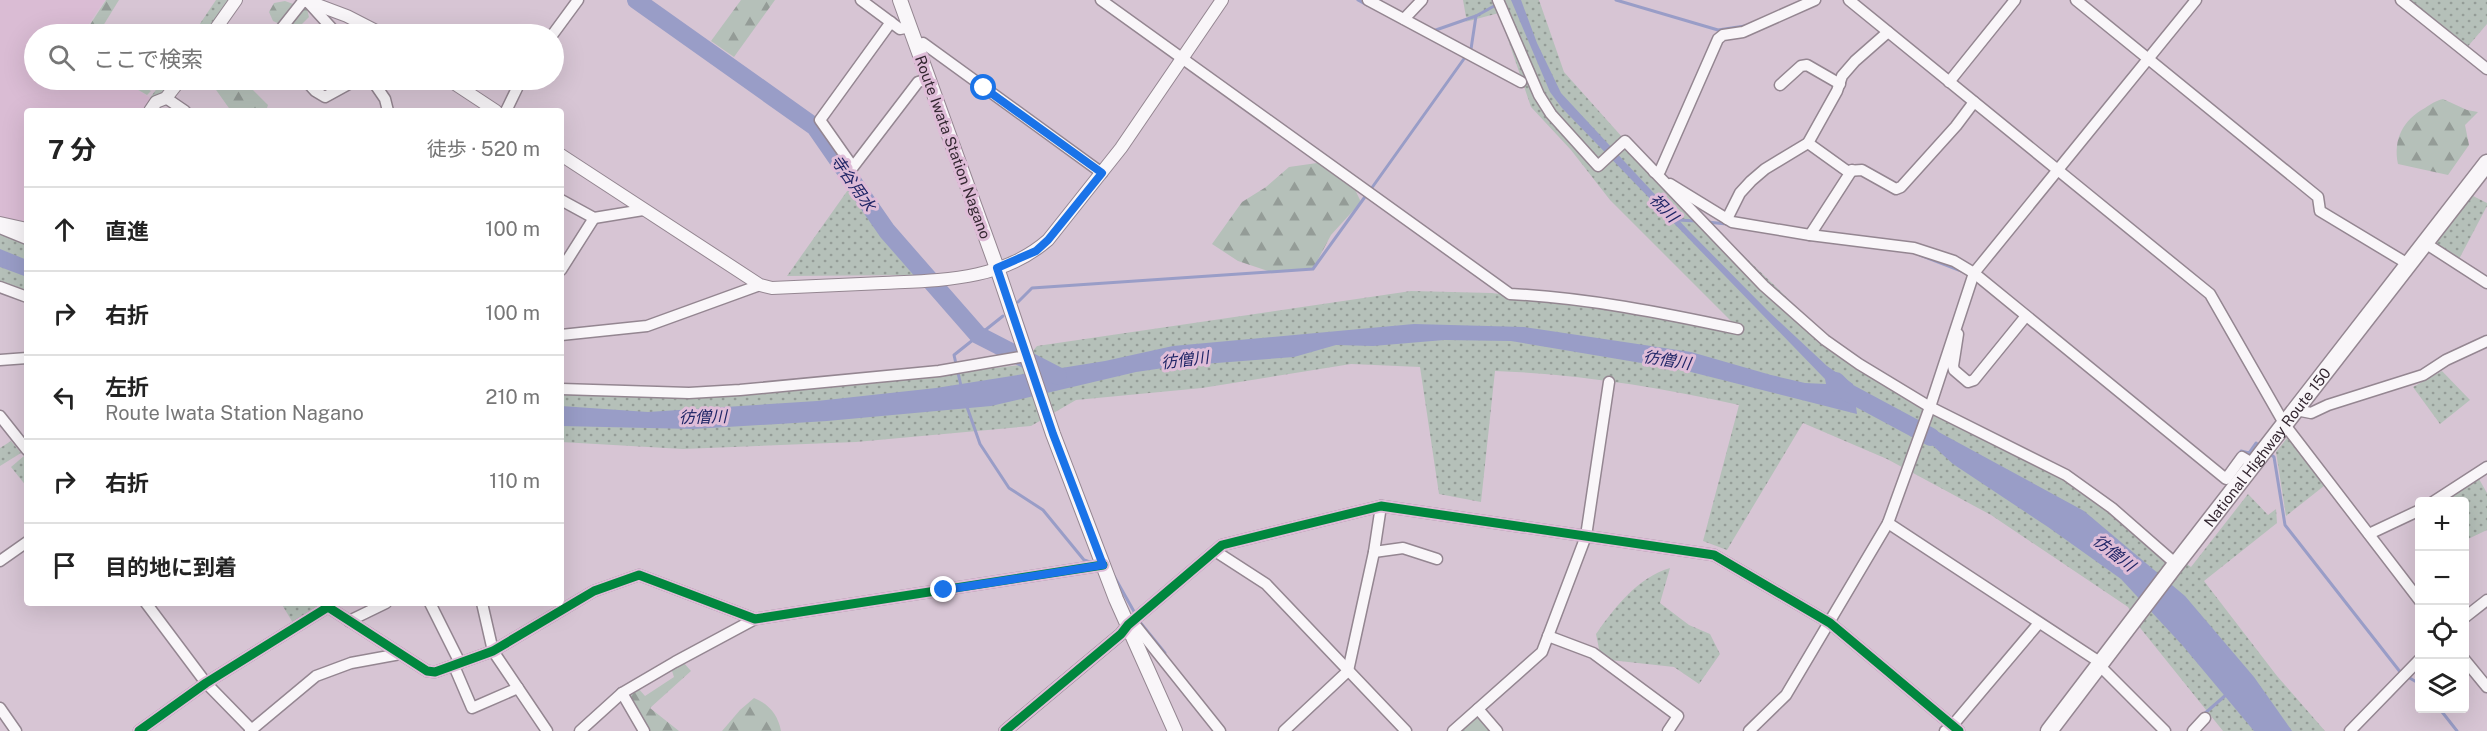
<!DOCTYPE html>
<html lang="ja">
<head>
<meta charset="utf-8">
<style>
	body { margin:0; font-family:"Public Sans","Noto Sans JP",sans-serif; background:#f2f2f2; color:#222 }
	.controls { position:absolute; right:18px; bottom:18px; display:grid; overflow:hidden; border-radius:6px; box-shadow:0 6px 24px #0002 }
	.controls button { width:54px; height:54px; display:grid; place-items:center; padding:0; border:0; border-bottom:2px solid #e0e0e0; background:#fff; color:#222; font:30px sans-serif }
	.stop { position:absolute; width:18px; height:18px; margin:-14px; border:4px solid #1a73e8; border-radius:50%; background:#fff }
	.stop.end { background:#1a73e8; border-color:#fff; box-shadow:0 2px 6px #0008 }
	.list { margin:0; padding:0; list-style:none }
	h2 { display:flex; justify-content:space-between; align-items:center; height:78px; margin:0; padding:0 24px; font-size:26px }
	h2 small { font-size:20px; font-weight:400; color:#767676 }
	.list li { display:grid; grid-template-columns:39px 1fr auto; gap:18px; align-items:center; box-sizing:border-box; height:84px; padding:0 24px; border-top:2px solid #e0e0e0 }
	.list b { display:block; font-size:22px; white-space:nowrap }
	.list p { margin:0; font-size:20px; white-space:nowrap; color:#767676 }
	.list em { font-size:20px; font-style:normal; color:#767676 }
	.icon { flex:none; width:33px; height:33px; fill:none; stroke:currentColor; stroke-width:2; stroke-linecap:round; stroke-linejoin:round }
	.map { position:relative; flex:none; width:2487px; height:731px; overflow:hidden }
	.search { position:absolute; background:#fff; box-shadow:0 6px 24px #0002; left:24px; top:24px; width:540px; height:66px; display:flex; align-items:center; gap:15px; box-sizing:border-box; padding:0 21px; border-radius:33px; color:#767676; font-size:22px }
	.panel { position:absolute; background:#fff; box-shadow:0 6px 24px #0002; left:24px; top:108px; width:540px; height:498px; border-radius:6px }
	.map>svg:first-child { display:block }
</style>
</head>
<body>
<div class="map">
<svg width="2487" height="731" viewBox="0 0 2487 731">
	<defs>
		<pattern id="grass-dots" width="8" height="8" patternUnits="userSpaceOnUse" patternTransform="scale(1.5)"><rect width="8" height="8" fill="#b5c0b9"/><path d="M2 2h.1M6 6h.1" fill="none" stroke="#949c97" stroke-width="1.8" stroke-linecap="round"/></pattern>
		<pattern id="forest-firs" width="22" height="20" patternUnits="userSpaceOnUse" patternTransform="scale(1.5)"><rect width="22" height="20" fill="#b5c0b9"/><path d="M5 1l3.5 6h-7zM16 11l3.5 6h-7z" fill="#949c97"/></pattern>
	</defs>
	<rect width="100%" height="100%" fill="#d7c5d4"/>
	<polygon fill="#dabcd4" points="0,0 105,0 82,34 34,34 34,80 124,80 156,102 150,111 27,111 27,227 0,221"/>
	<g fill="url(#grass-dots)">
		<polygon points="216,0 236,0 212,34 193,34"/>
		<path d="M 1463,0 L 1539,0 L 1564,72 L 1631,147 L 1863,371 L 2094,495 L 2191,567 L 2248,494 L 2268,515 L 2276,509 L 2277,523 L 2204,581 L 2277,676 L 2325,731 L 2223,731 L 2141,629 L 2128,607 L 1991,515 L 1887,459 L 1803,423 L 1727,550 L 1703,541 L 1739,405 C 1659,387 1577,374 1495,371 L 1481,502 L 1439,494 L 1420,367 L 1351,364 L 1202,388 L 1076,400 L 1031,426 L 856,442 L 683,449 L 561,442 L 561,387 L 689,393 L 867,383 L 1021,365 L 1037,346 L 1411,291 L 1492,293 L 1578,305 L 1726,331 L 1738,328 L 1610,200 L 1571,150 L 1531,107 L 1499,13 L 1465,22 L 1475,17 L 1466,17 Z"/>
		<polygon points="2404,0 2487,0 2487,24 2464,51"/>
		<polygon points="163,80 180,80 156,102 150,98"/>
		<polygon points="850,187 915,275 787,276"/>
		<polygon points="2473,196 2487,203 2487,206 2457,263 2431,247"/>
		<polygon points="0,231 27,241 27,293 0,284"/>
		<polygon points="2442,371 2470,400 2440,424 2413,387"/>
		<polygon points="2291,433 2329,482 2286,516 2276,452"/>
		<polygon points="11,441 21,453 0,466 0,448"/>
		<polygon points="24,456 27,460 27,487 11,467"/>
		<polygon points="2479,479 2487,493 2487,530 2468,539 2465,533 2464,502 2446,500"/>
		<path d="M 1670,568 L 1660,603 L 1689,625 L 1710,634 L 1720,654 L 1699,684 L 1674,667 L 1601,659 L 1596,634 C 1615,607 1637,578 1670,568 Z"/>
		<polygon points="281,603 326,603 293,623"/>
	</g>
	<g fill="url(#forest-firs)">
		<polygon points="106,0 119,0 98,34 84,34"/>
		<polygon points="741,0 775,0 734,57 711,41"/>
		<polygon points="285,1 307,9 309,17 292,34 280,34 284,26 273,21 269,12 274,3"/>
		<polygon points="121,80 134,80 151,91 147,95"/>
		<polygon points="212,80 248,80 250,87 268,105 266,111 231,111 214,87"/>
		<path d="M 2443,99 L 2467,110 L 2478,112 L 2465,125 L 2469,145 L 2448,175 L 2398,164 C 2393,139 2403,120 2425,108 C 2431,104 2435,101 2443,99 Z"/>
		<polygon points="1317,163 1350,179 1361,202 1331,235 1313,269 1271,272 1238,261 1212,244 1242,202 1266,187 1289,167"/>
		<polygon points="683,662 691,671 650,708 679,731 647,731 627,695 638,688 645,696 674,677 671,668"/>
		<path d="M 754,698 C 769,704 778,715 781,731 L 722,731 L 740,710 Z"/>
		<polygon points="1477,718 1493,731 1453,731 1461,724"/>
	</g>
	<g fill="#999dc7">
		<polygon points="1511,0 1521,0 1537,43 1561,93 1688,230 1768,311 1827,366 1853,384 1857,414 1683,370 1511,341 1444,340 1373,346 1336,345 1294,357 1177,366 1136,372 991,406 827,421 693,429 561,426 561,406 648,412 817,401 936,388 1105,361 1173,346 1414,324 1524,327 1691,352 1771,375 1805,383 1826,384 1825,379 1562,108 1550,92"/>
		<polygon points="0,249 27,260 27,277 0,267"/>
		<polygon points="1887,404 2084,511 2185,596 2254,677 2292,731 2254,731 2183,646 2121,579 2048,527 1953,464"/>
	</g>
	<g fill="none" stroke-linecap="round" stroke-linejoin="round">
		<g stroke="#999dc7" stroke-width="3">
			<polyline points="1358,0 1367,5"/>
			<polyline points="1616,0 1718,30 1745,26"/>
			<polyline points="1433,31 1476,16 1496,5"/>
			<polyline points="1371,189 1471,49 1476,16"/>
			<polyline points="1677,220 1697,221"/>
			<polyline points="1707,222 1727,224"/>
			<polyline points="1920,255 1964,272"/>
			<polyline points="1018,302 1032,288 1313,269 1367,194"/>
			<polyline points="961,386 954,355 1003,316"/>
			<polyline points="966,404 980,444 1009,488 1043,510 1084,560 1090,562"/>
			<polyline points="2269,453 2274,457 2285,525 2401,673 2420,684"/>
			<polyline points="2239,454 2241,451 2249,453 2256,443 2261,447"/>
			<polyline points="1110,569 1136,615"/>
			<polyline points="1139,621 1165,653"/>
			<polyline points="2439,708 2457,731"/>
			<polyline points="2203,715 2227,694"/>
		</g>
		<g stroke="#999dc7" stroke-width="18">
			<polyline points="636,0 815,127 887,231 978,335 1058,376"/>
			<polyline points="1836,381 1847,392 1931,437"/>
		</g>
		<g stroke="#948691" stroke-width="13">
			<g id="minor">
				<polyline points="861,0 900,29 910,27"/>
				<path d="M 1101,0 L 1510,294 C 1588,298 1663,313 1738,329"/>
				<polyline points="1368,0 1521,82"/>
				<polyline points="1498,0 1539,95 1551,114 1598,166 1625,141 1764,286 1825,340 1859,364 1930,407 2066,475 2112,508 2176,564"/>
				<polyline points="1849,0 2210,294 2285,425 2420,601"/>
				<polyline points="2076,0 2318,197 2320,211 2408,264"/>
				<polyline points="2401,0 2487,69"/>
				<polyline points="307,1 337,34"/>
				<polyline points="1404,19 1422,0"/>
				<polyline points="891,22 820,120 853,167 918,82 929,79"/>
				<polyline points="277,34 304,0"/>
				<polyline points="553,34 578,0"/>
				<polyline points="917,45 923,43 1102,173"/>
				<polyline points="305,80 315,91 325,97 356,80"/>
				<polyline points="372,80 385,99 388,111"/>
				<polyline points="1949,82 2015,0"/>
				<polyline points="1780,85 1801,66 1807,65 1840,84"/>
				<polyline points="166,98 185,111"/>
				<polyline points="506,111 521,80"/>
				<polyline points="1808,143 1847,171 1862,170 1896,189 1901,187 1956,126 1974,102"/>
				<polyline points="1654,172 1660,171 1718,39 1723,35 1743,32 1815,0"/>
				<polyline points="1670,184 1732,222 1810,235 1914,248 1954,261 1974,273 2226,479 2242,457 2254,464"/>
				<polyline points="561,200 594,218 643,210"/>
				<polyline points="1727,219 1740,193 1751,181 1765,169 1808,143 1837,91 1842,76 1855,61 1888,32"/>
				<polyline points="0,228 27,239"/>
				<polyline points="1810,235 1852,170"/>
				<polyline points="2425,243 2487,283"/>
				<polyline points="561,270 594,218"/>
				<polyline points="0,287 27,297"/>
				<polyline points="1958,334 1953,366 1954,370 1968,382 1974,380 2026,316"/>
				<polyline points="561,335 647,326 760,285"/>
				<polyline points="0,360 27,358"/>
				<polyline points="561,389 689,393 740,390 939,371 1026,356"/>
				<polyline points="2296,410 2311,413 2328,405 2423,375 2446,360 2487,341"/>
				<polyline points="0,416 27,450"/>
				<polyline points="2433,502 2487,467"/>
				<polyline points="1888,523 2101,663"/>
				<polyline points="2369,534 2420,510"/>
				<polyline points="1215,551 1266,584 1406,731"/>
				<polyline points="1374,552 1403,548 1437,559"/>
				<polyline points="0,561 27,542"/>
				<polyline points="146,603 206,683 253,731"/>
				<polyline points="430,603 460,663"/>
				<polyline points="482,603 493,651 547,731"/>
				<polyline points="2464,618 2487,600"/>
				<polyline points="349,621 386,603"/>
				<polyline points="1132,621 1220,731"/>
				<polyline points="1128,625 1222,545 1381,506 1714,555 1830,623 1959,731"/>
				<polyline points="1548,636 1593,653 1678,716 1668,731"/>
				<polyline points="2464,659 2487,687"/>
				<polyline points="2099,665 2165,731"/>
				<polyline points="454,666 472,708 518,688"/>
				<polyline points="622,693 644,731"/>
				<polyline points="0,708 16,731"/>
				<polyline points="1478,709 1497,731"/>
				<polyline points="139,731 206,683 328,607 427,671 435,672 493,651 594,591 639,575 755,619 1103,565"/>
				<polyline points="250,731 316,676 351,663 400,654"/>
				<polyline points="580,731 622,693 675,662 755,619"/>
				<polyline points="1284,731 1348,671 1374,552 1381,506"/>
				<polyline points="1453,731 1542,652 1586,536 1609,382"/>
				<polyline points="1749,731 1786,695 1888,523 1930,407 1974,273 2196,0"/>
				<polyline points="1945,731 1952,726 2039,623"/>
				<polyline points="2193,731 2205,718"/>
				<polyline points="2350,731 2420,659"/>
			</g>
		</g>
		<g stroke="#948691" stroke-width="14">
			<g id="tertiary">
				<polyline points="304,0 347,16 382,34"/>
				<polyline points="212,34 236,0"/>
				<polyline points="449,80 496,111"/>
				<polyline points="150,111 156,102 166,98 180,80"/>
				<path d="M 561,155 L 760,285 L 772,288 C 809,286 846,285 883,283 C 941,280 1001,281 1048,240 L 1121,148 L 1222,0"/>
				<polyline points="0,223 27,229"/>
				<polyline points="1005,731 1121,634 1128,625"/>
			</g>
		</g>
		<g stroke="#948691" stroke-width="16">
			<polyline id="secondary" points="900,0 997,268 1053,434 1116,599 1175,731"/>
		</g>
		<g stroke="#948691" stroke-width="19">
			<g id="trunk">
				<path id="s1" d="M 2049,731 L 2176,564 L 2487,163"/>
			</g>
		</g>
		<use href="#minor" stroke="#f9f6f9" stroke-width="10"/>
		<use href="#tertiary" stroke="#f9f6f9" stroke-width="12"/>
		<use href="#secondary" stroke="#f9f6f9" stroke-width="14"/>
		<use href="#trunk" stroke="#f9f6f9" stroke-width="16"/>
		<g stroke="#dfbdd8" stroke-width="13">
			<g id="cycleway">
				<polyline points="139,731 206,683 328,607 427,671 435,672 493,651 594,591 639,575 755,619 1103,565"/>
				<polyline points="1005,731 1121,634 1128,625 1222,545 1381,506 1714,555 1830,623 1959,731"/>
			</g>
		</g>
		<use href="#cycleway" stroke="#00873e" stroke-width="9"/>
	</g>
	<g fill="none" stroke-linecap="round" stroke-linejoin="round">
		<polyline stroke="#1a73e8" stroke-width="8" points="944,590 1103,565 1053,434 997,268 1036,251 1048,240 1102,173 984,88"/>
	</g>
	<g text-anchor="middle" dominant-baseline="central" stroke-width="6" stroke-linejoin="round" paint-order="stroke">
		<g font-size="15" fill="#342731" stroke="#dfbdd8">
			<text transform="translate(953 147) rotate(70)">Route Iwata Station Nagano</text>
			<text stroke="none"><textPath href="#s1" startOffset="358">National Highway Route 150</textPath></text>
		</g>
		<g font-size="16" font-style="italic" fill="#1f2566" stroke="#dfbdd8">
			<text transform="translate(853 183) rotate(55)">寺谷用水</text>
			<text transform="translate(1664 208) rotate(45)">祝川</text>
			<text transform="translate(1185 360) rotate(-7)">彷僧川</text>
			<text transform="translate(1667 360) rotate(9)">彷僧川</text>
			<text transform="translate(703 417) rotate(-1)">彷僧川</text>
			<text transform="translate(2114 553) rotate(38)">彷僧川</text>
		</g>
	</g>
</svg>
<div class="controls">
<button>+</button>
<button>−</button>
<button><svg class="icon" aria-label="locate" viewBox="0 0 24 24"><circle cx="12" cy="12" r="6"/><path d="M12 2v4M12 18v4M2 12h4M18 12h4"/></svg></button>
<button><svg class="icon" aria-label="layers" viewBox="0 0 24 24"><path d="M12 4l9 5-9 5-9-5zM3 14l9 5 9-5"/></svg></button>
</div>
<div class="stop" style="left:984px;top:88px"></div>
<div class="stop end" style="left:944px;top:590px"></div>
<div class="search"><svg class="icon" aria-label="search" viewBox="0 0 24 24"><circle cx="10" cy="10" r="6"/><path d="M15 15l6 6"/></svg>ここで検索</div>
<section class="panel">
<h2>7 分<small>徒歩 · 520 m</small></h2>
<ul class="list">
<li><svg class="icon" aria-label="ahead" viewBox="0 0 24 24"><path d="M12 20V5M6 11l6-6 6 6"/></svg><div><b>直進</b></div><em>100 m</em></li>
<li><svg class="icon" aria-label="right" viewBox="0 0 24 24"><path d="M7 20v-9h11M14 6l5 5-5 5"/></svg><div><b>右折</b></div><em>100 m</em></li>
<li><svg class="icon" aria-label="left" viewBox="0 0 24 24"><path d="M17 20v-9H6M10 6l-5 5 5 5"/></svg><div><b>左折</b><p>Route Iwata Station Nagano</p></div><em>210 m</em></li>
<li><svg class="icon" aria-label="right" viewBox="0 0 24 24"><path d="M7 20v-9h11M14 6l5 5-5 5"/></svg><div><b>右折</b></div><em>110 m</em></li>
<li><svg class="icon" aria-label="arrive" viewBox="0 0 24 24"><path d="M6 21V4h12l-3 4 3 4H6"/></svg><div><b>目的地に到着</b></div></li>
</ul>
</section>
</div>
</body>
</html>
